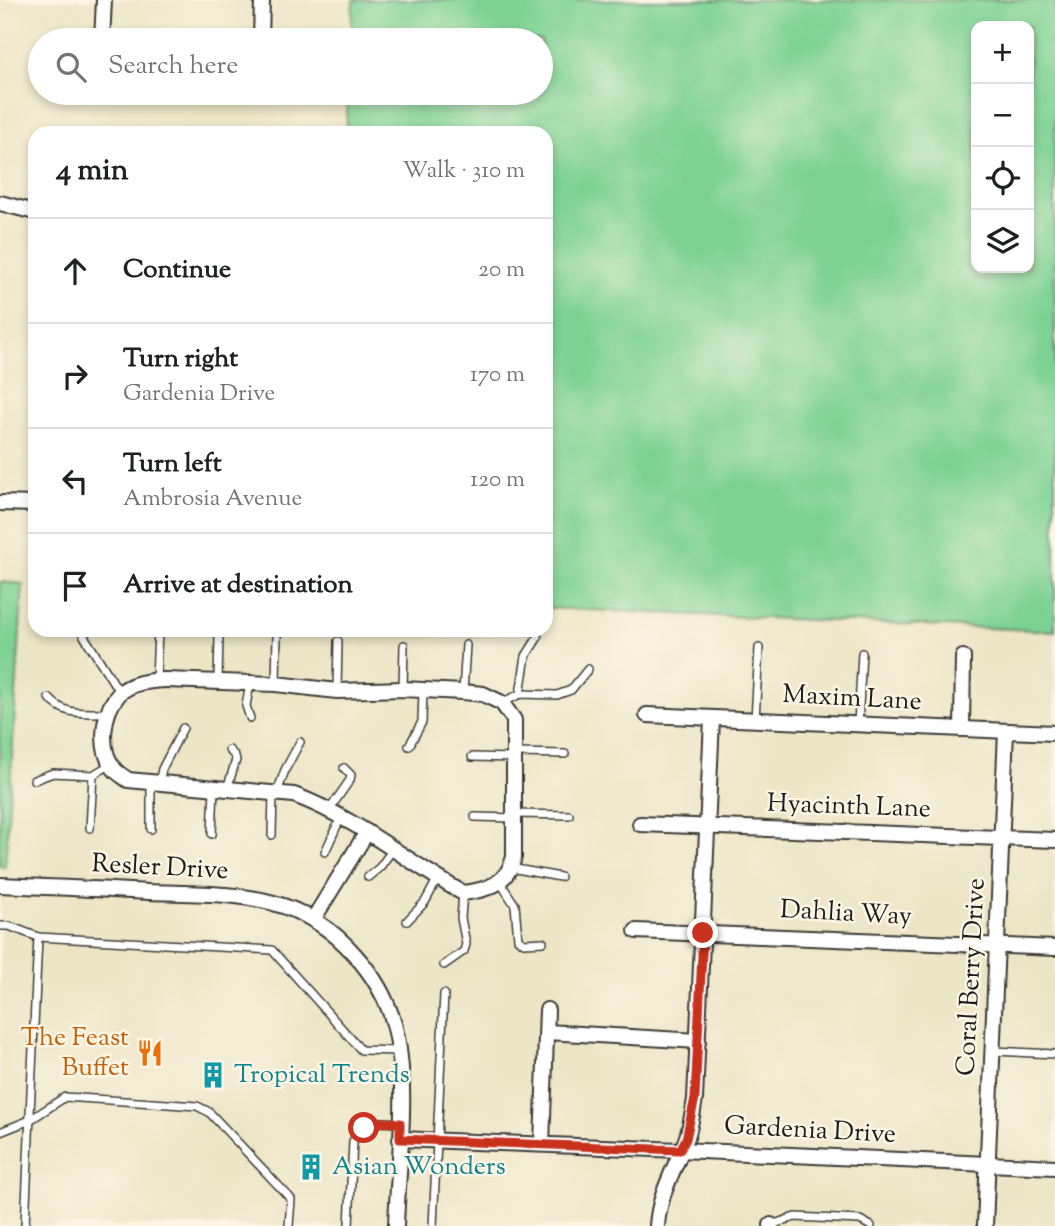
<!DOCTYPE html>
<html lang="en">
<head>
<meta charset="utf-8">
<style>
	body { margin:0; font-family:"Sorts Mill Goudy",serif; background:#f2f2f2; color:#202124 }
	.controls { position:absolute; right:21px; top:21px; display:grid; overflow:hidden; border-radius:14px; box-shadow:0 4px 10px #0003 }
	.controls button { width:63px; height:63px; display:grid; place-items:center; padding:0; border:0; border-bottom:2px solid #e0e0e0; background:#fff; color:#202124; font:35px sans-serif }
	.stop { position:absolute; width:21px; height:21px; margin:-16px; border:5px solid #c8321e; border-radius:50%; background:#fff }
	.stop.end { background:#c8321e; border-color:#fff; box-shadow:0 2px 7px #0008 }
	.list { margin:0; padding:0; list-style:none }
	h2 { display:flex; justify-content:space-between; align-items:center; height:91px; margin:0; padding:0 28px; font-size:30px }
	h2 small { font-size:23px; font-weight:400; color:#757577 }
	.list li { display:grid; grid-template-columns:46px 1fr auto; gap:21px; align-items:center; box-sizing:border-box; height:105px; padding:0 28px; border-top:2px solid #e0e0e0 }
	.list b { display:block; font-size:26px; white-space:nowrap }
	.list p { margin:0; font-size:23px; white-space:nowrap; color:#757577 }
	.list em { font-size:23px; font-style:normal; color:#757577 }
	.icon { flex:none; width:38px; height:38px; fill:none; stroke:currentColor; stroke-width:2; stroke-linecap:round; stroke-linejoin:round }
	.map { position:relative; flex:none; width:1055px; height:1226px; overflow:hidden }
	.search { position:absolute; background:#fff; box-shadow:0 4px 10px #0003; left:28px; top:28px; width:525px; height:77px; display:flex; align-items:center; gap:18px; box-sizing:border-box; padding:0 24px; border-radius:38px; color:#757577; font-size:26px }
	.panel { position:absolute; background:#fff; box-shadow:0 4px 10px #0003; left:28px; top:126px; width:525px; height:511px; border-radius:21px }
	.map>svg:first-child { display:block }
</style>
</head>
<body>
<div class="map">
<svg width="1055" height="1226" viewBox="0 0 1055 1226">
	<rect width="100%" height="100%" fill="#fcf5e5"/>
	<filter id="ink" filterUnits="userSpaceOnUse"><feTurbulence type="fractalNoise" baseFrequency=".0143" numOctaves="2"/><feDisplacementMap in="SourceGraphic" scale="14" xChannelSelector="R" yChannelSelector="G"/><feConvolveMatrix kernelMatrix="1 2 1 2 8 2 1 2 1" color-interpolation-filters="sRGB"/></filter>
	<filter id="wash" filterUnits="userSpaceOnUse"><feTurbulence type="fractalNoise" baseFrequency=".00686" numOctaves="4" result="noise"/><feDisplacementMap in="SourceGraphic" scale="28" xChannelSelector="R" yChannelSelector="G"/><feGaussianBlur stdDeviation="1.57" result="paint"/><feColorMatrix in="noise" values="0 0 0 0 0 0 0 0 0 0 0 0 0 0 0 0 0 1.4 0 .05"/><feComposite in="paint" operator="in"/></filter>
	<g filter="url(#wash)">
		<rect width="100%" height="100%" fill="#ece5c6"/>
		<g fill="#7cd193" stroke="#4c7658" stroke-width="2" fill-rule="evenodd">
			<path d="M 353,0 L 1055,0 L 1055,631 L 546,608 L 546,133 L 346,133 L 348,93 L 541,93 L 541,40 L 351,40 ZM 976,26 L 1029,26 L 1029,268 L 976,268 Z"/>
			<polygon points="0,582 23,584 5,867 0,866"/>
		</g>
	</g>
	<g filter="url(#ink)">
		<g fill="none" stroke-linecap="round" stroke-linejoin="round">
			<g stroke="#3b3a36" stroke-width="10">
				<g id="lane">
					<polyline points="84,636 120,693"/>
					<polyline points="156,680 158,630"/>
					<polyline points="218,682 219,635"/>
					<polyline points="250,683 246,706 250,718"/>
					<polyline points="276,684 277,635"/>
					<polyline points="403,688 404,645"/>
					<polyline points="337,691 338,641"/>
					<polyline points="463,692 466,645"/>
					<polyline points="520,694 526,656 538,637"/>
					<path d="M 49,698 C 66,717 83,712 108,713"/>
					<polyline points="502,703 520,694 557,695 571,690 588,669"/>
					<polyline points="755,720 759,648"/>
					<polyline points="858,724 862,653"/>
					<polyline points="409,746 422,722 423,691"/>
					<polyline points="516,753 565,754"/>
					<polyline points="472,757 515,758"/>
					<polyline points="34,780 53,773 93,775"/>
					<polyline points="151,783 151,829"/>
					<polyline points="159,783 162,769 183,728"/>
					<polyline points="227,789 236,760 235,756 229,750"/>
					<polyline points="277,793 285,770 300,742"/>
					<polyline points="329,810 350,780 351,775 344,768"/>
					<polyline points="514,814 569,815"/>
					<polyline points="475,817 514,818"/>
					<polyline points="90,828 93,775 111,764"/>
					<polyline points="212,834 214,788"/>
					<polyline points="272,835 273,794"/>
					<polyline points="325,852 341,817"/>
					<polyline points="511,868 560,877"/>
					<polyline points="368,877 380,867 393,849"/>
					<polyline points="500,882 515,905 518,939 524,943 543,942"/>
					<polyline points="407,921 425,902 438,878"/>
					<polyline points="0,926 9,926 38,937 272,950 361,1050 399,1051"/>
					<polyline points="444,965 464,951 466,944 461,918 463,893"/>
					<polyline points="993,1051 1055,1054"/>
					<polyline points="0,1132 30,1120 65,1097 197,1106 209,1112 291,1199 289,1226"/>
					<polyline points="771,1225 795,1217 860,1220 871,1226"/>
					<polyline points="25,1226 38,937"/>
					<polyline points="349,1226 353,1141 364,1128 380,1122 400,1123"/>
					<polyline points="433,1226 444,994"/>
				</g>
			</g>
			<g stroke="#3b3a36" stroke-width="18">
				<g id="street">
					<polyline points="102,40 104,0"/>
					<polyline points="261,40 262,0"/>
					<polyline points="0,203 35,212"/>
					<polyline points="0,503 35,504"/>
					<path d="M 165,680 L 276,684 L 337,691 L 403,689 L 463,692 L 483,694 L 502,703 L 514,720 L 514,857 C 507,884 488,890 463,893 C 406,861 356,818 294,795 L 128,780 C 124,777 119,774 115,770 C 98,750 102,713 119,694 C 131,682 150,681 165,680 Z"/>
					<polyline points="647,715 1055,733"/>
					<polyline points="962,729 963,657"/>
					<polyline points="640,824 1055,840"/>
					<path d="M 0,885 C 50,887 99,889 149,892 C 229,895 298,889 355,955 C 373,975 387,999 394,1024 C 410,1085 398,1163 396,1226"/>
					<polyline points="314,918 367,832"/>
					<polyline points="636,931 1055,948"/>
					<polyline points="547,1032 698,1041"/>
					<polyline points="400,1139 680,1150 1055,1167"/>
					<polyline points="542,1144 547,1010"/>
					<path d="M 657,1226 C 659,1193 676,1167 687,1137 C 691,1124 693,1111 695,1099 L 712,719"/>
					<polyline points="771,1226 771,1225"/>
					<polyline points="985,1226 1006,731"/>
				</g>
			</g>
			<use href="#lane" stroke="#fff" stroke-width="7"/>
			<use href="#street" stroke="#fff" stroke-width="14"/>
		</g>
	</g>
	<g fill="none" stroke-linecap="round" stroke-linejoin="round" filter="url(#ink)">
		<polyline stroke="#c8321e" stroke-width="9" points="364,1128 380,1122 400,1123 400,1139 680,1150 686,1139 695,1098 703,933"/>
	</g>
	<defs>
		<g id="restaurant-bare" transform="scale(2.1)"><path d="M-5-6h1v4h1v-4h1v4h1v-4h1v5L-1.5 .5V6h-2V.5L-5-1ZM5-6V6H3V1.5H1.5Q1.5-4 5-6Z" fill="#e8710a" stroke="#fcf5e5" stroke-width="2.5" paint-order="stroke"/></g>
		<g id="building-bare" transform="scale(2.1)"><path d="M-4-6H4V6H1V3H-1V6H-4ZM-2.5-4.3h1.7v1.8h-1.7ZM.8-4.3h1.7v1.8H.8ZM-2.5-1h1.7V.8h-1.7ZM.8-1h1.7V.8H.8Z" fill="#0f9aa8" stroke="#fcf5e5" stroke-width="2.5" paint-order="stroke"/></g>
	</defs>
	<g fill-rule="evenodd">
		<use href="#restaurant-bare" x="150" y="1053"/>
		<use href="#building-bare" x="213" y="1075"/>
		<use href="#building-bare" x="311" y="1167"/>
	</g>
	<g text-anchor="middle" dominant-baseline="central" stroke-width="5" stroke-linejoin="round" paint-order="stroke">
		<g font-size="26" fill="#1c1c1c" stroke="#fcf5e5">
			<text transform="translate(852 699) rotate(3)">Maxim Lane</text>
			<text transform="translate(849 807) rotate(2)">Hyacinth Lane</text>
			<text transform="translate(160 868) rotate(3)">Resler Drive</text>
			<text transform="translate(846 914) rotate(3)">Dahlia Way</text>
			<text transform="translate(972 977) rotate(-87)">Coral Berry Drive</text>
			<text transform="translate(810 1131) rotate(3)">Gardenia Drive</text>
		</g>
		<g font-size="26" fill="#c56008" stroke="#fcf5e5" text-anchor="end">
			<text x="129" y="1038">The Feast<tspan x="129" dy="30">Buffet</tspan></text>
		</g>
		<g font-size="26" fill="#0d838f" stroke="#fcf5e5" text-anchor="start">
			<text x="234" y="1075">Tropical Trends</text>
			<text x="332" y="1167">Asian Wonders</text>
		</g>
	</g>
</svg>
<div class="controls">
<button>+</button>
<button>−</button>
<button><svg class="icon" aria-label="locate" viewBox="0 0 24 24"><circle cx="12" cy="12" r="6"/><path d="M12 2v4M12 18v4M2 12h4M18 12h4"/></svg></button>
<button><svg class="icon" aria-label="layers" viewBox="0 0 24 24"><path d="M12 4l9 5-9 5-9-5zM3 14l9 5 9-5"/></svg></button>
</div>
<div class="stop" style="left:364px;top:1128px"></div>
<div class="stop end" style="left:703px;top:933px"></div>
<div class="search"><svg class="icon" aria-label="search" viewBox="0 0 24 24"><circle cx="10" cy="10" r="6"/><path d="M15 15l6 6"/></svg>Search here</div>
<section class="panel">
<h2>4 min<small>Walk · 310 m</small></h2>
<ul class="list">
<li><svg class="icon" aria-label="ahead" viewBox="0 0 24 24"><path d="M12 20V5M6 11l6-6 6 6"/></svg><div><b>Continue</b></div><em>20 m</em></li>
<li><svg class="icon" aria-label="right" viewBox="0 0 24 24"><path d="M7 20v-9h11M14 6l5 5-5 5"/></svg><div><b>Turn right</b><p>Gardenia Drive</p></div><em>170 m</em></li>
<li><svg class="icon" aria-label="left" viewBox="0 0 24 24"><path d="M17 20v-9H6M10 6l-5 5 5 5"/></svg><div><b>Turn left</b><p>Ambrosia Avenue</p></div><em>120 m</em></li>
<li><svg class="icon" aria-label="arrive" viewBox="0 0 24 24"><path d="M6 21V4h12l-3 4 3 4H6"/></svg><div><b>Arrive at destination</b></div></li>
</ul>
</section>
</div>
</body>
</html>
